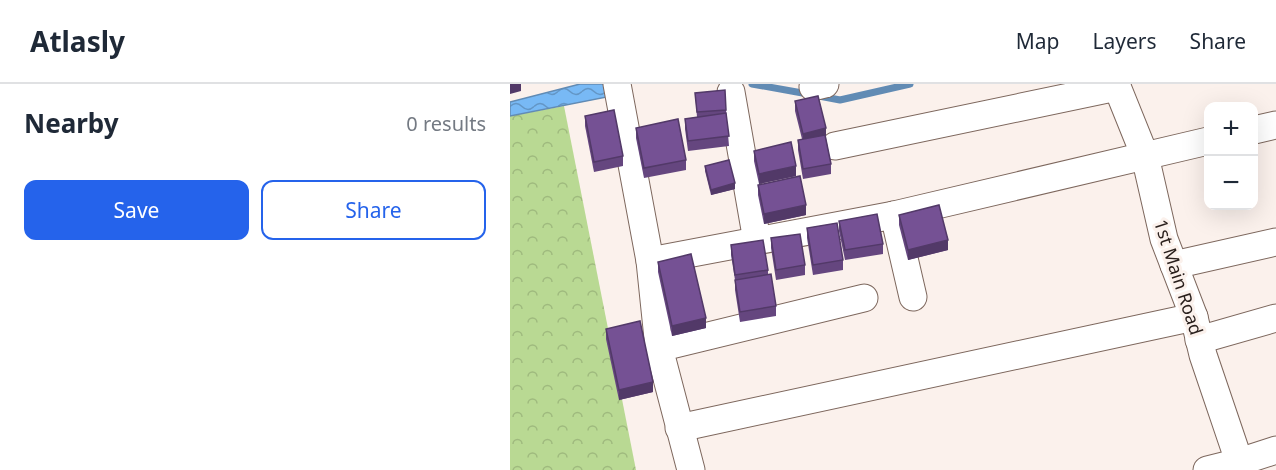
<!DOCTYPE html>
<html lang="en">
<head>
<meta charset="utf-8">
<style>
	body { margin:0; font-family:"Noto Sans",sans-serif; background:#f6f6f7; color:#1f2937 }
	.controls { position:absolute; right:18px; top:18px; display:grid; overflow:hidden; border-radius:12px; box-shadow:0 6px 24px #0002 }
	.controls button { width:54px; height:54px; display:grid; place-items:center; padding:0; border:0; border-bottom:2px solid #e0e1e3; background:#fff; color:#1f2937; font:30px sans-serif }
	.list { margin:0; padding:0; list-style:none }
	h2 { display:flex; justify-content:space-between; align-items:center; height:78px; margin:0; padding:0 24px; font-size:26px }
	h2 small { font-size:20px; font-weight:400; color:#747a83 }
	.actions { display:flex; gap:12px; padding:18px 24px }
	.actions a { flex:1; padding:14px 0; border:2px solid #2563eb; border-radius:12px; text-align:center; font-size:21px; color:#2563eb }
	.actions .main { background:#2563eb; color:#fff }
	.map { position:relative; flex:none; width:766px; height:386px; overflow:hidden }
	header { display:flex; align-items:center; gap:36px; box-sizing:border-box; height:84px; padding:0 30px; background:#fff; border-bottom:2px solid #e0e1e3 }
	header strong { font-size:28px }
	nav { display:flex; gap:33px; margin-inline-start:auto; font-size:21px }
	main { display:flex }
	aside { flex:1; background:#fff }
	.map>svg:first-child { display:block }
</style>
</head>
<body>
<header>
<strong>Atlasly</strong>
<nav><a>Map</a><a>Layers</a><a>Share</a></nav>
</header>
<main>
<aside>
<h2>Nearby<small>0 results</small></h2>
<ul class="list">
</ul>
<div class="actions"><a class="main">Save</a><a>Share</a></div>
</aside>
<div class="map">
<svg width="766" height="386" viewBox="0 0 766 386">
	<defs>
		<pattern id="forest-crowns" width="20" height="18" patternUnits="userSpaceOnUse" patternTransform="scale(1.5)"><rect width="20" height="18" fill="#b9d993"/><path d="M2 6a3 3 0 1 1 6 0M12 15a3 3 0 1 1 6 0" fill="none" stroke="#9fba7e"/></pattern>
		<pattern id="water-waves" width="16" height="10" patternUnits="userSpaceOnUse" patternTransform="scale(1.5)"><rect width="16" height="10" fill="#78b9f5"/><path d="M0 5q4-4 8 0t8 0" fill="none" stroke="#6396c6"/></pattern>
	</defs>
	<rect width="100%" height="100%" fill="#fbf1ec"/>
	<polygon fill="url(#forest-crowns)" points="54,22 126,386 0,386 0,32"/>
	<polygon fill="url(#water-waves)" stroke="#618bb4" stroke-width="1.5" points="70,0 101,0 102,12 0,32 0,18"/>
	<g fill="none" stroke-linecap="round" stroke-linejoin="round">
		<g stroke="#618bb4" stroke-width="7">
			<polyline points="242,0 298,10"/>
			<polyline points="309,12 330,16 400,0"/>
		</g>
		<g stroke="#7d675d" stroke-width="29">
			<g id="street">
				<polyline points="107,0 140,177 149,264 181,386"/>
				<polyline points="606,0 635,72 654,155 684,233 693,271 732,386"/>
				<polyline points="303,3 315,0"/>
				<polyline points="221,8 247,157"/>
				<polyline points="744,46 766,41"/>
				<polyline points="325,62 607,3"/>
				<polyline points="384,131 403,213"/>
				<polyline points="140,177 384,131 698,57"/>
				<polyline points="664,181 766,158"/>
				<polyline points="689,256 766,234"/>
				<polyline points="149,264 354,214"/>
				<polyline points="169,344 684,233"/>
				<polyline points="697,386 729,378 766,366"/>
			</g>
		</g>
		<use href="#street" stroke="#fff" stroke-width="27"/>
	</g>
	<g fill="#65467f">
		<polygon points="185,9 216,26 219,62 178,67 175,45 175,35 187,33"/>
		<polygon points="285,17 316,54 321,80 321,90 293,95 288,66 288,56 292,55 285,27"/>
		<polygon points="75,32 113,72 113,82 84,88 75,42"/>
		<polygon points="126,44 176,76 176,86 134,94 126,54"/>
		<polygon points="244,67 286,92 249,100 244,77"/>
		<polygon points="195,82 225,105 201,111 195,87"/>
		<polygon points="248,101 296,131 254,140 248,111"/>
		<polygon points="389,131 438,166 398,176 389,141"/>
		<polygon points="329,137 373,160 373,170 335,176 329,147"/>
		<polygon points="297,144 333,176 333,186 303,191 297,154"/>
		<polygon points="261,154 295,181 295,191 266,196 261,164"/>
		<polygon points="221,161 258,186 258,191 266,222 266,232 230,238 225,206 225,196 221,171"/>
		<polygon points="148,178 196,244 162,252 148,188"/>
		<polygon points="96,245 143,308 109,316 96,255"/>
	</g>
	<g fill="#523968">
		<polygon points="0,0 11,0 11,7 0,10"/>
		<polygon points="316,44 316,54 293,60 293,50"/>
		<polygon points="286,82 286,92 249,100 249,90"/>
		<polygon points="225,99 225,105 201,111 201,106"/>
		<polygon points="296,121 296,131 254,140 254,130"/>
		<polygon points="438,156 438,166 398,176 398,166"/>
		<polygon points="196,234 196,244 162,252 162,242"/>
		<polygon points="143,298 143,308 109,316 109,306"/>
	</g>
	<g fill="#755194" stroke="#523968" stroke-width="1.5">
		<polygon points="215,6 216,26 187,28 185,9"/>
		<polygon points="308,12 316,44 293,50 285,17"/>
		<polygon points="104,26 113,72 84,78 75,32"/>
		<polygon points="216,29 219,52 178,57 175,35"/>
		<polygon points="168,35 176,76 134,84 126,44"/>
		<polygon points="315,51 321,80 293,85 288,56"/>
		<polygon points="281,58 286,82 249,90 244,67"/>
		<polygon points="219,76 225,99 201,106 195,82"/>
		<polygon points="290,92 296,121 254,130 248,101"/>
		<polygon points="429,121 438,156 398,166 389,131"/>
		<polygon points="367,130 373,160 335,166 329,137"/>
		<polygon points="327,139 333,176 303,181 297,144"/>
		<polygon points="290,150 295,181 266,186 261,154"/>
		<polygon points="253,156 258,186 225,191 221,161"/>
		<polygon points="181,170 196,234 162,242 148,178"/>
		<polygon points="261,190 266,222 230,228 225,196"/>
		<polygon points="130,237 143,298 109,306 96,245"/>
	</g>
	<g text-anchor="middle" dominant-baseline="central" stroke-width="6" stroke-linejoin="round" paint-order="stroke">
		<g font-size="18" fill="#2a201d" stroke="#fbf1ec">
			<text transform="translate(669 193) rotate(72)">1st Main Road</text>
		</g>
	</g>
</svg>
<div class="controls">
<button>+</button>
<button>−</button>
</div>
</div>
</main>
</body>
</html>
